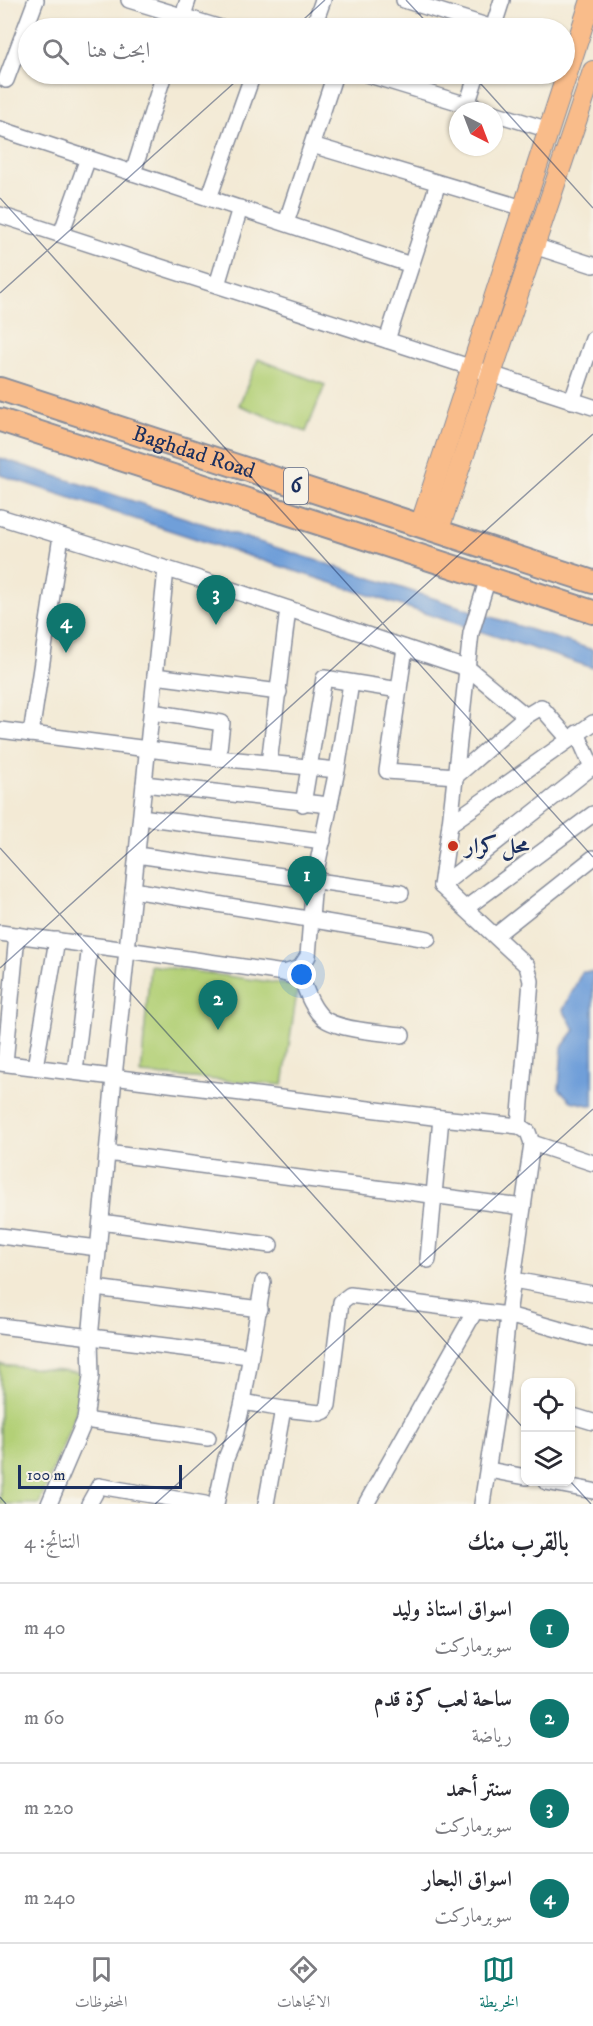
<!DOCTYPE html>
<html lang="ar">
<head>
<meta charset="utf-8">
<style>
	body { margin:0; font-family:"IM FELL DW Pica",Amiri,serif; background:#f2f2f3; color:#2b2b33; direction:rtl }
	.controls { position:absolute; right:18px; bottom:18px; display:grid; overflow:hidden; border-radius:12px; box-shadow:0 2px 4px #0004 }
	.controls button { width:54px; height:54px; display:grid; place-items:center; padding:0; border:0; border-bottom:2px solid #e1e1e2; background:#fff; color:#2b2b33; font:30px sans-serif }
	.compass { position:absolute; left:449px; top:102px; width:54px; height:54px; border-radius:50%; background:#fff; box-shadow:0 2px 4px #0004; rotate:138deg }
	.scale { position:absolute; left:18px; bottom:15px; width:164px; box-sizing:border-box; padding-left:6px; border:3px solid #1b2f5e; border-top:0; font-size:16px; line-height:21px; white-space:nowrap; color:#1b2f5e; -webkit-text-stroke:4px #f7f3e8; paint-order:stroke }
	.you { position:absolute; left:302px; top:975px; width:21px; height:21px; margin:-15px; border:4px solid #fff; border-radius:50%; background:#1a73e8; box-shadow:0 0 0 9px #1a73e833 }
	.badge { display:grid; place-items:center; width:39px; height:39px; border-radius:50%; background:#0f766e; color:#fff; font-size:20px; font-weight:700 }
	.pin { position:absolute; translate:-50% -50px; filter:drop-shadow(0 2px 3px #0008) }
	.pin::after { content:''; position:absolute; top:32px; width:21px; height:18px; background:inherit; clip-path:polygon(0 0,100% 0,50% 100%) }
	.list { margin:0; padding:0; list-style:none }
	h2 { display:flex; justify-content:space-between; align-items:center; height:78px; margin:0; padding:0 24px; font-size:26px }
	h2 small { font-size:20px; font-weight:400; color:#7c7c81 }
	.list li { display:grid; grid-template-columns:39px 1fr auto; gap:18px; align-items:center; box-sizing:border-box; height:90px; padding:0 24px; border-top:2px solid #e1e1e2 }
	.list b { display:block; font-size:22px; white-space:nowrap }
	.list p { margin:0; font-size:20px; white-space:nowrap; color:#7c7c81 }
	.list em { font-size:20px; font-style:normal; color:#7c7c81 }
	.icon { flex:none; width:33px; height:33px; fill:none; stroke:currentColor; stroke-width:2; stroke-linecap:round; stroke-linejoin:round }
	.map { position:relative; flex:none; width:593px; height:1504px; overflow:hidden; direction:ltr }
	.search { position:absolute; background:#fff; box-shadow:0 2px 4px #0004; left:18px; right:18px; top:18px; height:66px; display:flex; align-items:center; gap:15px; box-sizing:border-box; padding:0 21px; border-radius:33px; color:#7c7c81; font-size:22px }
	.sheet { height:438px; background:#fff }
	nav { display:flex; justify-content:space-around; align-items:center; box-sizing:border-box; height:84px; border-top:2px solid #e1e1e2; background:#fff; font-size:16px; color:#7c7c81 }
	nav a { display:grid; justify-items:center; gap:3px }
	nav .on { color:#0f766e }
	.map>svg:first-child { display:block }
</style>
</head>
<body>
<div class="map">
<svg width="593" height="1504" viewBox="0 0 593 1504">
	<rect width="100%" height="100%" fill="#f7f3e8"/>
	<filter id="ink" filterUnits="userSpaceOnUse"><feTurbulence type="fractalNoise" baseFrequency=".0167" numOctaves="2"/><feDisplacementMap in="SourceGraphic" scale="12" xChannelSelector="R" yChannelSelector="G"/><feConvolveMatrix kernelMatrix="1 2 1 2 8 2 1 2 1" color-interpolation-filters="sRGB"/></filter>
	<filter id="wash" filterUnits="userSpaceOnUse"><feTurbulence type="fractalNoise" baseFrequency=".008" numOctaves="4" result="noise"/><feDisplacementMap in="SourceGraphic" scale="24" xChannelSelector="R" yChannelSelector="G"/><feGaussianBlur stdDeviation="1.35" result="paint"/><feColorMatrix in="noise" values="0 0 0 0 0 0 0 0 0 0 0 0 0 0 0 0 0 1.4 0 .05"/><feComposite in="paint" operator="in"/></filter>
	<g filter="url(#wash)">
		<rect width="100%" height="100%" fill="#f3ead5"/>
		<g fill="#b3d077" stroke="#67806a" stroke-width="1.5">
			<polygon points="258,359 325,385 306,432 239,405"/>
			<polygon points="150,965 298,986 283,1085 141,1074"/>
			<polygon points="0,1365 82,1373 76,1413 39,1504 0,1504"/>
		</g>
		<g fill="#709fd9" stroke="#46679c" stroke-width="1.5">
			<polygon points="0,458 593,650 593,668 0,475"/>
			<polygon points="582,972 593,972 593,1106 571,1101 559,1089 562,1047 575,1030 563,1010"/>
		</g>
	</g>
	<g filter="url(#ink)">
		<g fill="none" stroke-linecap="round" stroke-linejoin="round">
			<g stroke="#878c9a" stroke-width="18">
				<g id="minor">
					<polyline points="129,0 221,28"/>
					<polyline points="404,0 493,28"/>
					<polyline points="179,28 188,0"/>
					<polyline points="313,28 323,0"/>
					<polyline points="493,28 502,0"/>
					<polyline points="366,74 487,111"/>
					<polyline points="6,80 36,0"/>
					<polyline points="467,105 477,74"/>
					<polyline points="494,113 549,130"/>
					<polyline points="0,129 411,265"/>
					<polyline points="312,145 523,208"/>
					<polyline points="133,173 164,74"/>
					<polyline points="209,198 253,74"/>
					<polyline points="0,215 593,407"/>
					<polyline points="286,223 335,74"/>
					<polyline points="61,234 88,158"/>
					<polyline points="534,246 593,265"/>
					<polyline points="217,285 240,208"/>
					<polyline points="387,340 438,183"/>
					<polyline points="572,401 593,339"/>
					<polyline points="0,517 196,578 469,669 526,716"/>
					<polyline points="405,648 387,771 456,776 526,716 541,707 569,739"/>
					<polyline points="155,676 279,692"/>
					<polyline points="152,712 222,723 218,758"/>
					<polyline points="0,730 218,758 337,770"/>
					<polyline points="577,733 592,767"/>
					<polyline points="31,734 61,536"/>
					<polyline points="269,763 288,609"/>
					<polyline points="144,784 329,805"/>
					<polyline points="303,804 324,678 399,690"/>
					<polyline points="141,817 323,841"/>
					<polyline points="450,824 593,723"/>
					<polyline points="137,855 401,893"/>
					<polyline points="441,886 450,824 471,633 488,578"/>
					<polyline points="441,886 527,966 531,981 519,1126"/>
					<polyline points="441,886 593,766"/>
					<polyline points="133,890 428,939"/>
					<polyline points="466,908 593,814"/>
					<path d="M 0,933 L 127,950 L 284,973 L 302,980 C 307,993 312,1008 323,1018 C 338,1030 382,1033 402,1035"/>
					<polyline points="496,935 593,858"/>
					<polyline points="284,973 300,968 308,956 314,881 337,770 351,683"/>
					<polyline points="0,1063 441,1118 519,1126 528,1132 532,1143 508,1315 501,1382 482,1504"/>
					<polyline points="5,1063 17,935"/>
					<polyline points="35,1067 57,940"/>
					<polyline points="75,1071 90,945"/>
					<polyline points="532,1143 593,1163"/>
					<polyline points="107,1153 523,1207"/>
					<polyline points="101,1222 270,1245"/>
					<polyline points="0,1236 98,1248"/>
					<polyline points="428,1260 441,1118"/>
					<polyline points="513,1280 593,1294"/>
					<polyline points="95,1288 260,1309"/>
					<polyline points="0,1326 249,1356"/>
					<polyline points="243,1402 283,1409 320,1413 325,1411 328,1405 341,1302 350,1295 508,1315 593,1339"/>
					<polyline points="570,1415 593,1422"/>
					<polyline points="85,1420 208,1438"/>
					<polyline points="489,1470 526,1477"/>
					<polyline points="546,1482 593,1491"/>
					<polyline points="99,1486 205,1504"/>
					<polyline points="49,1504 85,1420 91,1376 90,1339 114,1077 166,569"/>
					<polyline points="89,1504 99,1486"/>
					<polyline points="216,1504 226,1458 234,1439 243,1402 263,1282"/>
					<polyline points="266,1504 283,1409"/>
					<polyline points="366,1504 475,1311"/>
				</g>
			</g>
			<g stroke="#878c9a" stroke-width="22">
				<g id="major">
					<polyline points="420,526 591,0"/>
					<polyline points="438,532 593,71"/>
				</g>
			</g>
			<g stroke="#878c9a" stroke-width="26">
				<g id="highway">
					<path id="s1" d="M 0,389 L 593,582"/>
					<polyline points="0,420 593,612"/>
				</g>
			</g>
			<use href="#minor" stroke="#fff" stroke-width="15"/>
			<use href="#major" stroke="#f9bc8a" stroke-width="20"/>
			<use href="#highway" stroke="#f9bc8a" stroke-width="22"/>
		</g>
	</g>
	<path fill="none" stroke="#1b2f5e" stroke-width="1.5" stroke-opacity="0.45" d="M 406,0 L 432,28M 294,28 L 325,0M 472,74 L 593,208M 0,198 L 593,857M 0,293 L 244,74M 0,848 L 526,1431M 0,968 L 593,434M 570,1481 L 591,1504M 0,1497 L 6,1504M 155,1504 L 593,1109"/>
	<circle fill="#c8321e" stroke="#f7f3e8" stroke-width="2" cx="453" cy="846" r="6"/>
	<g text-anchor="middle" dominant-baseline="central" stroke-width="5" stroke-linejoin="round" paint-order="stroke">
		<rect fill="#f7f3e8" stroke="#5d6a87" stroke-width="1.5" x="284" y="468" width="24" height="36" rx="4.5"/>
		<g font-size="21" font-weight="bold" fill="#1b2f5e">
			<text x="296" y="486">6</text>
		</g>
		<g font-size="22" fill="#1b2f5e" stroke="#f7f3e8">
			<text stroke="none"><textPath href="#s1" startOffset="204">Baghdad Road</textPath></text>
		</g>
		<g font-size="22" font-weight="bold" fill="#1b2f5e" stroke="#f7f3e8" text-anchor="start">
			<text x="465" y="846">محل كرار</text>
		</g>
	</g>
</svg>
<div class="controls">
<button><svg class="icon" aria-label="locate" viewBox="0 0 24 24"><circle cx="12" cy="12" r="6"/><path d="M12 2v4M12 18v4M2 12h4M18 12h4"/></svg></button>
<button><svg class="icon" aria-label="layers" viewBox="0 0 24 24"><path d="M12 4l9 5-9 5-9-5zM3 14l9 5 9-5"/></svg></button>
</div>
<svg class="compass" viewBox="-18 -18 36 36"><path d="M0-13l5 13h-10z" fill="#e53935"/><path d="M0 13l5-13h-10z" fill="#7c7c81"/></svg>
<div class="scale">100 m</div>
<div class="you"></div>
<div class="pin badge" style="left:307px;top:906px">1</div>
<div class="pin badge" style="left:218px;top:1030px">2</div>
<div class="pin badge" style="left:216px;top:625px">3</div>
<div class="pin badge" style="left:66px;top:653px">4</div>
<div class="search"><svg class="icon" aria-label="search" viewBox="0 0 24 24"><circle cx="10" cy="10" r="6"/><path d="M15 15l6 6"/></svg>ابحث هنا</div>
</div>
<section class="sheet">
<h2>بالقرب منك<small>النتائج: 4</small></h2>
<ul class="list">
<li><span class="badge">1</span><div><b>اسواق استاذ وليد</b><p>سوبرماركت</p></div><em>40 m</em></li>
<li><span class="badge">2</span><div><b>ساحة لعب كرة قدم</b><p>رياضة</p></div><em>60 m</em></li>
<li><span class="badge">3</span><div><b>سنتر أحمد</b><p>سوبرماركت</p></div><em>220 m</em></li>
<li><span class="badge">4</span><div><b>اسواق البحار</b><p>سوبرماركت</p></div><em>240 m</em></li>
</ul>
</section>
<nav>
<a class="on"><svg class="icon" aria-label="map" viewBox="0 0 24 24"><path d="M3 6l6-2 6 2 6-2v14l-6 2-6-2-6 2zM9 4v14M15 6v14"/></svg>الخريطة</a>
<a><svg class="icon" aria-label="directions" viewBox="0 0 24 24"><path d="M12 3l9 9-9 9-9-9zM9 14v-3h6M13 9l2 2-2 2"/></svg>الاتجاهات</a>
<a><svg class="icon" aria-label="saved" viewBox="0 0 24 24"><path d="M7 4h10v16l-5-4-5 4z"/></svg>المحفوظات</a>
</nav>
</body>
</html>
